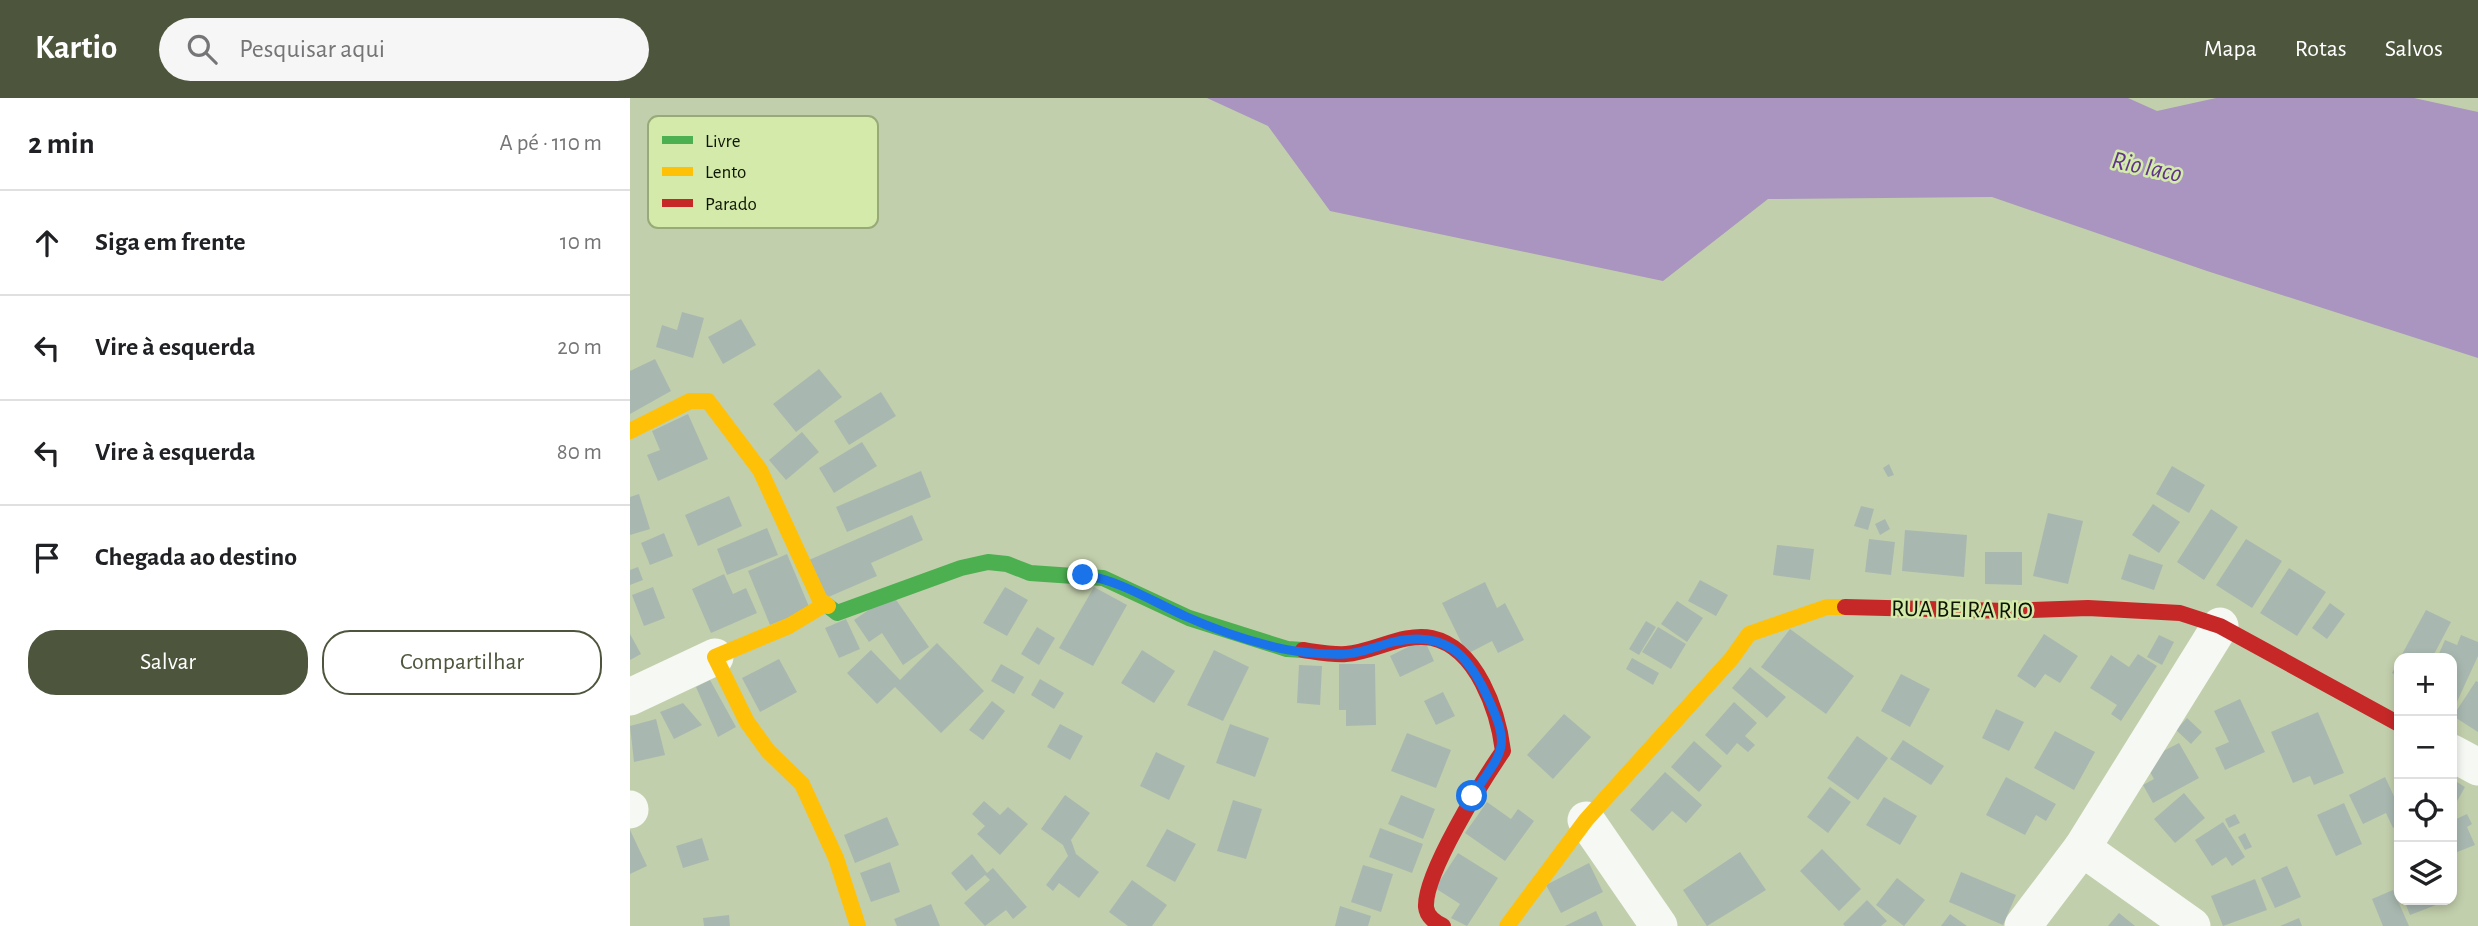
<!DOCTYPE html>
<html lang="pt">
<head>
<meta charset="utf-8">
<style>
	body { margin:0; font-family:"Alegreya Sans",sans-serif; background:#f6f6f6; color:#202124 }
	.controls { position:absolute; right:21px; bottom:21px; display:grid; overflow:hidden; border-radius:14px; box-shadow:0 4px 10px #0003 }
	.controls button { width:63px; height:63px; display:grid; place-items:center; padding:0; border:0; border-bottom:2px solid #e0e0e0; background:#fff; color:#202124; font:35px sans-serif }
	.stop { position:absolute; width:21px; height:21px; margin:-16px; border:5px solid #1a73e8; border-radius:50%; background:#fff }
	.stop.end { background:#1a73e8; border-color:#fff; box-shadow:0 2px 7px #0008 }
	.list { margin:0; padding:0; list-style:none }
	h2 { display:flex; justify-content:space-between; align-items:center; height:91px; margin:0; padding:0 28px; font-size:30px }
	h2 small { font-size:23px; font-weight:400; color:#757577 }
	.list li { display:grid; grid-template-columns:46px 1fr auto; gap:21px; align-items:center; box-sizing:border-box; height:105px; padding:0 28px; border-top:2px solid #e0e0e0 }
	.list b { display:block; font-size:26px; white-space:nowrap }
	.list em { font-size:23px; font-style:normal; color:#757577 }
	.actions { display:flex; gap:14px; padding:21px 28px }
	.actions a { flex:1; padding:16px 0; border:2px solid #4d563d; border-radius:28px; text-align:center; font-size:24px; color:#4d563d }
	.actions .main { background:#4d563d; color:#fff }
	.icon { flex:none; width:38px; height:38px; fill:none; stroke:currentColor; stroke-width:2; stroke-linecap:round; stroke-linejoin:round }
	.map { position:relative; flex:none; width:1848px; height:828px; overflow:hidden }
	header { display:flex; align-items:center; gap:42px; box-sizing:border-box; height:98px; padding:0 35px; background:#4d563d; color:#fff }
	header strong { font-size:33px }
	nav { display:flex; gap:38px; margin-inline-start:auto; font-size:24px }
	.search { width:490px; height:63px; background:#f6f6f6; display:flex; align-items:center; gap:18px; box-sizing:border-box; padding:0 24px; border-radius:38px; color:#757577; font-size:26px }
	main { display:flex }
	aside { flex:1; background:#fff }
	.map>svg:first-child { display:block }
</style>
</head>
<body>
<header>
<strong>Kartio</strong>
<div class="search"><svg class="icon" aria-label="search" viewBox="0 0 24 24"><circle cx="10" cy="10" r="6"/><path d="M15 15l6 6"/></svg>Pesquisar aqui</div>
<nav><a>Mapa</a><a>Rotas</a><a>Salvos</a></nav>
</header>
<main>
<aside>
<h2>2 min<small>A pé · 110 m</small></h2>
<ul class="list">
<li><svg class="icon" aria-label="ahead" viewBox="0 0 24 24"><path d="M12 20V5M6 11l6-6 6 6"/></svg><div><b>Siga em frente</b></div><em>10 m</em></li>
<li><svg class="icon" aria-label="left" viewBox="0 0 24 24"><path d="M17 20v-9H6M10 6l-5 5 5 5"/></svg><div><b>Vire à esquerda</b></div><em>20 m</em></li>
<li><svg class="icon" aria-label="left" viewBox="0 0 24 24"><path d="M17 20v-9H6M10 6l-5 5 5 5"/></svg><div><b>Vire à esquerda</b></div><em>80 m</em></li>
<li><svg class="icon" aria-label="arrive" viewBox="0 0 24 24"><path d="M6 21V4h12l-3 4 3 4H6"/></svg><div><b>Chegada ao destino</b></div></li>
</ul>
<div class="actions"><a class="main">Salvar</a><a>Compartilhar</a></div>
</aside>
<div class="map">
<svg width="1848" height="828" viewBox="0 0 1848 828">
	<rect width="100%" height="100%" fill="#c2cfac"/>
	<polygon fill="#a995bf" points="577,0 1498,0 1527,13 1586,0 1784,0 1848,14 1848,260 1577,173 1362,99 1138,101 1033,183 700,113 638,28"/>
	<g fill="#a8b8b0">
		<polygon points="52,214 74,220 63,260 26,249 32,227 47,232"/>
		<polygon points="111,221 126,247 93,266 78,239"/>
		<polygon points="25,261 41,293 0,316 0,273"/>
		<polygon points="189,271 212,299 166,334 143,306"/>
		<polygon points="251,294 266,318 219,347 204,323"/>
		<polygon points="58,316 78,361 28,383 17,357 30,352 22,333"/>
		<polygon points="172,334 189,354 156,382 139,362"/>
		<polygon points="232,344 247,368 204,395 189,370"/>
		<polygon points="1259,366 1264,377 1258,379 1253,370"/>
		<polygon points="1542,368 1575,387 1559,415 1526,396"/>
		<polygon points="291,373 301,399 217,434 206,409"/>
		<polygon points="9,396 20,431 0,437 0,399"/>
		<polygon points="99,398 112,428 68,448 55,417"/>
		<polygon points="1523,406 1550,424 1529,455 1502,437"/>
		<polygon points="1231,408 1244,411 1238,432 1224,428"/>
		<polygon points="1581,411 1608,429 1574,482 1547,464"/>
		<polygon points="1418,415 1453,423 1438,486 1403,478"/>
		<polygon points="282,417 293,442 241,465 247,478 196,500 179,462"/>
		<polygon points="1255,421 1260,431 1250,437 1245,426"/>
		<polygon points="137,430 148,457 97,477 87,451"/>
		<polygon points="1275,432 1337,437 1334,479 1272,473"/>
		<polygon points="34,435 43,458 20,467 11,445"/>
		<polygon points="1239,441 1265,444 1261,477 1235,474"/>
		<polygon points="1616,441 1652,463 1622,510 1586,487"/>
		<polygon points="1147,447 1184,451 1180,482 1143,477"/>
		<polygon points="1355,454 1392,454 1392,487 1355,486"/>
		<polygon points="157,456 180,511 140,527 118,473"/>
		<polygon points="1499,456 1533,467 1524,492 1491,481"/>
		<polygon points="8,469 13,482 0,487 0,472"/>
		<polygon points="1659,470 1696,494 1667,538 1630,515"/>
		<polygon points="94,476 103,496 116,490 127,515 81,535 62,491"/>
		<polygon points="1070,482 1098,497 1086,518 1058,503"/>
		<polygon points="855,484 867,510 875,505 894,542 868,555 862,543 837,556 812,505"/>
		<polygon points="23,489 35,520 14,528 2,497"/>
		<polygon points="375,489 398,502 377,538 353,525"/>
		<polygon points="464,489 497,507 463,568 429,550"/>
		<polygon points="262,496 299,549 273,567 252,535 239,544 224,522"/>
		<polygon points="1047,503 1073,520 1057,544 1031,526"/>
		<polygon points="1700,505 1715,516 1697,541 1682,530"/>
		<polygon points="1796,512 1821,524 1802,560 1770,560"/>
		<polygon points="216,521 230,551 209,560 195,530"/>
		<polygon points="1016,523 1026,529 1009,557 999,551"/>
		<polygon points="407,529 425,540 409,567 391,556"/>
		<polygon points="1028,529 1056,546 1041,571 1012,554"/>
		<polygon points="1160,531 1224,578 1196,616 1131,569"/>
		<polygon points="0,536 11,556 0,562"/>
		<polygon points="1414,536 1448,558 1430,585 1415,576 1405,590 1387,578"/>
		<polygon points="1529,537 1544,544 1532,567 1517,559"/>
		<polygon points="1831,537 1848,544 1848,558 1825,608 1822,607 1822,560 1807,560 1815,542 1827,547"/>
		<polygon points="794,541 804,563 770,579 760,558"/>
		<polygon points="307,545 354,593 311,635 265,589 247,606 217,575 241,552 270,582"/>
		<polygon points="512,552 545,573 524,605 491,585"/>
		<polygon points="584,552 619,569 593,623 557,607"/>
		<polygon points="1508,556 1527,568 1491,623 1481,616 1487,607 1460,590 1481,557 1499,569"/>
		<polygon points="1002,560 1029,575 1023,587 996,571"/>
		<polygon points="149,561 167,594 130,614 112,580"/>
		<polygon points="1769,562 1769,579 1762,575"/>
		<polygon points="371,566 394,579 384,596 361,583"/>
		<polygon points="709,566 745,566 746,627 716,628 716,612 709,612"/>
		<polygon points="669,567 692,568 690,607 667,605"/>
		<polygon points="1120,569 1156,599 1137,620 1102,590"/>
		<polygon points="1271,576 1300,591 1280,629 1251,613"/>
		<polygon points="410,581 434,595 424,611 401,597"/>
		<polygon points="80,582 106,629 88,639 66,589"/>
		<polygon points="1846,583 1848,584 1848,634 1823,618"/>
		<polygon points="813,594 825,618 806,627 794,603"/>
		<polygon points="1610,601 1635,654 1595,672 1585,650 1599,644 1584,613"/>
		<polygon points="362,603 375,613 353,642 339,632"/>
		<polygon points="1104,604 1127,625 1115,638 1125,647 1118,654 1107,645 1097,657 1075,637"/>
		<polygon points="53,605 72,627 44,641 30,614"/>
		<polygon points="1366,611 1394,624 1379,653 1352,640"/>
		<polygon points="1688,614 1714,675 1684,687 1680,678 1663,685 1641,634"/>
		<polygon points="934,616 961,639 923,681 897,657"/>
		<polygon points="1557,620 1572,634 1561,646 1546,632"/>
		<polygon points="26,621 35,657 4,664 0,628"/>
		<polygon points="430,626 453,638 440,662 417,649"/>
		<polygon points="600,626 639,640 625,679 586,665"/>
		<polygon points="1425,633 1465,654 1444,692 1404,670"/>
		<polygon points="777,635 821,652 806,690 761,673"/>
		<polygon points="1227,638 1258,660 1228,702 1197,680"/>
		<polygon points="1273,642 1314,668 1301,687 1260,661"/>
		<polygon points="1064,643 1092,668 1069,694 1041,669"/>
		<polygon points="1549,645 1569,680 1523,705 1513,687 1524,681 1514,663"/>
		<polygon points="526,654 555,668 539,702 510,688"/>
		<polygon points="1035,674 1072,707 1056,725 1042,713 1023,733 1000,712"/>
		<polygon points="1376,679 1426,706 1416,723 1406,717 1395,737 1356,717"/>
		<polygon points="1755,679 1769,709 1769,727 1763,730 1756,715 1733,726 1719,697"/>
		<polygon points="1822,681 1835,689 1822,712"/>
		<polygon points="1200,689 1221,704 1198,735 1177,719"/>
		<polygon points="1554,695 1575,720 1545,745 1524,721"/>
		<polygon points="435,697 460,715 441,742 446,756 469,774 449,800 429,785 423,793 416,787 438,758 433,747 411,731"/>
		<polygon points="771,697 805,711 793,741 758,726"/>
		<polygon points="1254,699 1287,718 1270,747 1236,727"/>
		<polygon points="603,702 632,711 616,761 587,753"/>
		<polygon points="354,703 370,717 378,709 398,726 370,757 347,736 355,728 342,716"/>
		<polygon points="857,704 881,721 888,711 904,723 875,763 835,735"/>
		<polygon points="1714,705 1732,746 1706,758 1687,717"/>
		<polygon points="1605,716 1610,725 1599,730 1595,721"/>
		<polygon points="1837,716 1842,726 1837,729 1845,747 1822,756 1822,723"/>
		<polygon points="257,719 269,747 225,765 214,737"/>
		<polygon points="1593,724 1615,759 1602,768 1596,759 1582,768 1565,742"/>
		<polygon points="750,730 793,746 782,775 739,759"/>
		<polygon points="537,731 566,746 545,784 516,768"/>
		<polygon points="0,732 17,768 0,776"/>
		<polygon points="1615,735 1622,749 1615,752 1608,739"/>
		<polygon points="72,740 79,762 53,770 46,748"/>
		<polygon points="1192,751 1231,791 1209,813 1170,773"/>
		<polygon points="1110,754 1136,792 1077,828 1053,792"/>
		<polygon points="828,755 868,780 837,828 821,820 830,806 805,790"/>
		<polygon points="342,756 357,775 363,770 397,809 383,821 376,812 355,828 334,805 360,782 355,777 336,793 321,775"/>
		<polygon points="260,764 270,794 241,804 230,775"/>
		<polygon points="959,765 973,794 931,815 916,787"/>
		<polygon points="733,767 763,776 751,814 721,804"/>
		<polygon points="1657,768 1671,799 1645,810 1631,780"/>
		<polygon points="1331,774 1386,797 1373,827 1319,804"/>
		<polygon points="1267,780 1295,802 1274,828 1246,807"/>
		<polygon points="1625,781 1637,812 1593,828 1581,798"/>
		<polygon points="502,782 537,807 522,828 498,828 479,814"/>
		<polygon points="1763,792 1779,828 1753,828 1742,801"/>
		<polygon points="1237,802 1257,823 1251,828 1215,828 1213,826"/>
		<polygon points="1774,802 1819,802 1780,817"/>
		<polygon points="301,806 310,828 267,828 264,821"/>
		<polygon points="710,808 741,818 738,828 705,828"/>
		<polygon points="966,813 973,828 935,828"/>
		<polygon points="1489,815 1505,828 1478,828"/>
		<polygon points="1320,816 1337,828 1311,828"/>
		<polygon points="99,817 100,828 74,828 73,820"/>
		<polygon points="1669,820 1672,828 1650,828"/>
	</g>
	<g fill="none" stroke-linecap="round" stroke-linejoin="round">
		<g stroke="#f6f8f3" stroke-width="37">
			<polyline points="0,599 85,559"/>
			<polyline points="1822,655 1848,669"/>
			<polyline points="0,711 0,712"/>
			<polyline points="956,722 1029,828"/>
			<polyline points="1452,750 1562,828"/>
			<polyline points="1393,828 1452,750 1590,528"/>
		</g>
		<polyline stroke="#4caf50" stroke-width="16" points="198,508 207,515 331,470 358,464 377,466 400,475 473,480 559,520 657,551 673,552"/>
		<g stroke="#ffc107" stroke-width="16">
			<polyline points="0,333 60,303 78,303 130,372 190,502 198,508"/>
			<polyline points="194,507 159,528 85,559 117,624 138,653 172,686 206,760 228,828"/>
			<polyline points="877,828 956,722 1102,560 1119,536 1197,509 1215,509"/>
		</g>
		<g stroke="#c62828" stroke-width="16">
			<polyline points="1215,509 1378,513 1458,510 1550,515 1590,528 1769,626"/>
			<path d="M 673,552 C 687,554 703,557 716,556 C 744,554 774,534 802,540 C 847,550 868,613 873,653 C 853,682 794,776 796,809 C 797,819 805,824 813,828"/>
		</g>
	</g>
	<g fill="none" stroke-linecap="round" stroke-linejoin="round">
		<path stroke="#1a73e8" stroke-width="9" d="M 453,477 C 490,482 523,504 557,519 C 582,530 610,540 637,547 C 661,554 692,557 716,556 C 733,555 747,548 763,544 C 814,532 837,555 857,598 C 882,651 873,652 842,698"/>
	</g>
	<g text-anchor="middle" dominant-baseline="central" stroke-width="5" stroke-linejoin="round" paint-order="stroke">
		<g font-size="24" fill="#0e1501" stroke="#d3eaaa">
			<text transform="translate(1332 512) rotate(1)">RUA BEIRA RIO</text>
		</g>
		<g font-size="26" font-style="italic" fill="#60328c" stroke="#d3eaaa">
			<text transform="translate(1517 69) rotate(12)">Rio Iaco</text>
		</g>
	</g>
	<rect x="18" y="18" width="230" height="112" rx="10" fill="#d3eaaa" stroke="#98aa77" stroke-width="2"/>
	<rect x="32" y="38" width="31" height="8" fill="#4caf50"/>
	<rect x="32" y="69" width="31" height="9" fill="#ffc107"/>
	<rect x="32" y="101" width="31" height="8" fill="#c62828"/>
	<g font-size="19" fill="#0e1501">
		<text x="75" y="49">Livre</text>
		<text x="75" y="80">Lento</text>
		<text x="75" y="112">Parado</text>
	</g>
</svg>
<div class="controls">
<button>+</button>
<button>−</button>
<button><svg class="icon" aria-label="locate" viewBox="0 0 24 24"><circle cx="12" cy="12" r="6"/><path d="M12 2v4M12 18v4M2 12h4M18 12h4"/></svg></button>
<button><svg class="icon" aria-label="layers" viewBox="0 0 24 24"><path d="M12 4l9 5-9 5-9-5zM3 14l9 5 9-5"/></svg></button>
</div>
<div class="stop" style="left:842px;top:698px"></div>
<div class="stop end" style="left:453px;top:477px"></div>
</div>
</main>
</body>
</html>
